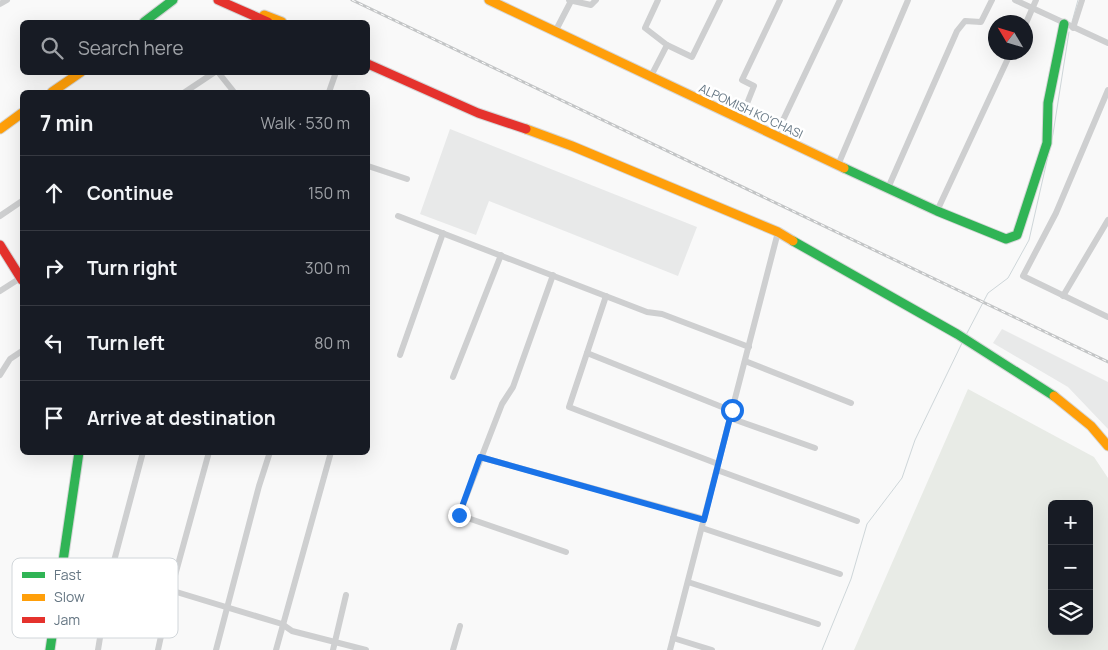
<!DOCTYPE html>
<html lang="en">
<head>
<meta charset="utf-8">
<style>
	body { margin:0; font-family:Manrope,sans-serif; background:#242831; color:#f1f3f6 }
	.controls { position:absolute; right:15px; bottom:15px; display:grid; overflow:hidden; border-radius:8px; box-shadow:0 5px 20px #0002 }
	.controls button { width:45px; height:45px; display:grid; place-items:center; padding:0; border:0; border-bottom:1px solid #363941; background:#171b24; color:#f1f3f6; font:25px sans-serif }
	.compass { position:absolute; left:988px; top:15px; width:45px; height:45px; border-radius:50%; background:#171b24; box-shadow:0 5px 20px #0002; rotate:308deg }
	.stop { position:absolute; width:15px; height:15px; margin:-11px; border:4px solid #1a73e8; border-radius:50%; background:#fff }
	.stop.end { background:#1a73e8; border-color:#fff; box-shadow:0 1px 5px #0008 }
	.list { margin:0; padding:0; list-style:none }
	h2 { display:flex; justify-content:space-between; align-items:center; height:65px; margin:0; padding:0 20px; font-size:21px }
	h2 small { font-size:16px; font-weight:400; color:#9ea1a6 }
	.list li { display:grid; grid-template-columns:32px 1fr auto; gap:15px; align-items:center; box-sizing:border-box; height:75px; padding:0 20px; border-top:1px solid #363941 }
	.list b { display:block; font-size:19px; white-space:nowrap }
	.list em { font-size:16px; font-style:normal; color:#9ea1a6 }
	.icon { flex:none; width:28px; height:28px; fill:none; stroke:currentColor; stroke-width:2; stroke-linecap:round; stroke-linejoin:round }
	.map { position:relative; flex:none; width:1108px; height:650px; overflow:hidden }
	.search { position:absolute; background:#171b24; box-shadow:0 5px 20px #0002; left:20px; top:20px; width:350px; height:55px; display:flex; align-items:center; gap:12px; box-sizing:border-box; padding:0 18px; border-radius:8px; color:#9ea1a6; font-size:19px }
	.panel { position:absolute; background:#171b24; box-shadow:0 5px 20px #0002; left:20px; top:90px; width:350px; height:365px; border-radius:8px }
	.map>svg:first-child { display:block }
</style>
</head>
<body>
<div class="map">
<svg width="1108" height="650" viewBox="0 0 1108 650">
	<rect width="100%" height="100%" fill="#f9f9f9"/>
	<g fill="#e8e9e9">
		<polygon points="450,129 697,227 678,276 489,201 476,235 420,214"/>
		<polygon points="1002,329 1108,382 1108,429 1068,387 993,343"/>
	</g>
	<path fill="#e8ebe6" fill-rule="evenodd" d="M 968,389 L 1094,457 L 1108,478 L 1108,650 L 854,650 ZM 1052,504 L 1089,504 L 1089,631 L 1052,631 Z"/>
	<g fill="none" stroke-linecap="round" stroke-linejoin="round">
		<g stroke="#ced6d9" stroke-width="1">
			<polyline points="1072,22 1078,0"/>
			<polyline points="966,335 988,293 1008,278 1029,240 1053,134 1069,32"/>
			<polyline points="822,650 851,579 867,524 902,478 915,440 963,341"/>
		</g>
		<g stroke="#d5d6d7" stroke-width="11">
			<g id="fast">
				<polyline points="144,22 173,0"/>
				<polyline points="844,168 937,211 1006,239 1017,235 1047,143 1048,103 1064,24"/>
				<polyline points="793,241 957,334 1054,396"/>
				<polyline points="50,650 79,452"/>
			</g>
		</g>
		<g stroke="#d5d6d7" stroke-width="11">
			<g id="slow">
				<polyline points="489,0 844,168"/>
				<polyline points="264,15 282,22"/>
				<polyline points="52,92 81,72"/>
				<polyline points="0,129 22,113"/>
				<polyline points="526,129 572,146 778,232 793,241"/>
				<polyline points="1054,396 1091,426 1108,446"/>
			</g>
		</g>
		<g stroke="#d5d6d7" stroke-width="11">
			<g id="jam">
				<polyline points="218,0 268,22"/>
				<polyline points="368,64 478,113 526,129"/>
				<polyline points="0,245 22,280"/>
			</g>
		</g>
		<g stroke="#cecfd0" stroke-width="6">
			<polyline points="569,0 591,5 596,0"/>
			<polyline points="1015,0 1108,43"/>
			<polyline points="0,4 7,0"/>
			<polyline points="1026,23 1036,0"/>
			<polyline points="1073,28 1082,0"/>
			<polyline points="555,32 571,1"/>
			<polyline points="667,45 692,57 720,0"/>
			<polyline points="218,72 234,92"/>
			<polyline points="650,78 667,45 645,28 658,0"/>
			<polyline points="1108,90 1056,213 1023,276 1108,317"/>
			<polyline points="185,92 215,72"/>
			<polyline points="329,92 336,72"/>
			<polyline points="740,121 754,86 742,80 780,0"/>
			<polyline points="775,137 840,0"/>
			<polyline points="838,165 908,0"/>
			<polyline points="368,166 407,179"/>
			<polyline points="888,188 957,31 965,21 981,22 992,0"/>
			<polyline points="937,211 1011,52"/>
			<polyline points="0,216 22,201"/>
			<polyline points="398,216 647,312 662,314 749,347"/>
			<polyline points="553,275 513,387 502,404 459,515 566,552"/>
			<polyline points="0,291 22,277"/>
			<polyline points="606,296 569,407 718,464"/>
			<polyline points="1063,296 1108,220"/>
			<polyline points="587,353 732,411"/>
			<polyline points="400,355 443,233"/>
			<polyline points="745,361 851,403"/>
			<polyline points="0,375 10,359 22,351"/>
			<polyline points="453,377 501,255"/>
			<polyline points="730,418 815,448"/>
			<polyline points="480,457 704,519"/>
			<polyline points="717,470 857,521"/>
			<polyline points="702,528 840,574"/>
			<polyline points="62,573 110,576 160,587 282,624 292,631 366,650"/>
			<polyline points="688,582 818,624"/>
			<polyline points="673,638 712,650"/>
			<polyline points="98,650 110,576 143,452"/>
			<polyline points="158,650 171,590 209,452"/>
			<polyline points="216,650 259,486 270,452"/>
			<polyline points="276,650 331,452"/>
			<polyline points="333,650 346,595"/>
			<polyline points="453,650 460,626"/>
			<polyline points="670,650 778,232"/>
		</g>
		<use href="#fast" stroke="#30b455" stroke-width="9"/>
		<use href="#slow" stroke="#ff9f0a" stroke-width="9"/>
		<use href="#jam" stroke="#e5322d" stroke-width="9"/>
		<g stroke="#c3c5c6" stroke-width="3">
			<polyline id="rail" points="352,0 1108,362"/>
		</g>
		<use href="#rail" stroke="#fff" stroke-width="1" stroke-dasharray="4" stroke-linecap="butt"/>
	</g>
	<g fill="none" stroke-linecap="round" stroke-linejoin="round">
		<polyline stroke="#1a73e8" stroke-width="6" points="459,515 480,457 704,520 732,410"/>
	</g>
	<g text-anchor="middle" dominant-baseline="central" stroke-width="5" stroke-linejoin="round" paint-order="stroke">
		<g font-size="12" fill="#657683" stroke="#fff">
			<text transform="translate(751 111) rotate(25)">ALPOMISH KO'CHASI</text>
		</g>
	</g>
	<rect x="12" y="558" width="166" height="80" rx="8" fill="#fff" stroke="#d1d6da" stroke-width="1"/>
	<rect x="22" y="572" width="23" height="6" fill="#30b455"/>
	<rect x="22" y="594" width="23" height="7" fill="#ff9f0a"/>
	<rect x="22" y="617" width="23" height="6" fill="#e5322d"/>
	<g font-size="14" fill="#657683">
		<text x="54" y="580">Fast</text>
		<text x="54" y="602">Slow</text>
		<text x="54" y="625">Jam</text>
	</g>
</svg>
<div class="controls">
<button>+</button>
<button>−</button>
<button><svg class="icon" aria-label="layers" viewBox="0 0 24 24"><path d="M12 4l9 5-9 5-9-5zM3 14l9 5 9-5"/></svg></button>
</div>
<svg class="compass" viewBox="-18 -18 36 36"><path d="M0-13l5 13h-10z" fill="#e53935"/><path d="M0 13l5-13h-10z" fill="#9ea1a6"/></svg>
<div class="stop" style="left:732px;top:410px"></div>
<div class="stop end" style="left:459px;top:515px"></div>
<div class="search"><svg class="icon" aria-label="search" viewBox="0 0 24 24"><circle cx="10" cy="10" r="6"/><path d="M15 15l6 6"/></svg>Search here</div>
<section class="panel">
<h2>7 min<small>Walk · 530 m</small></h2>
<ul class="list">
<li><svg class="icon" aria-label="ahead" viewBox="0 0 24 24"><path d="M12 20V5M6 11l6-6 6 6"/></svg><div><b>Continue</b></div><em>150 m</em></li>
<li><svg class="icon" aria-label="right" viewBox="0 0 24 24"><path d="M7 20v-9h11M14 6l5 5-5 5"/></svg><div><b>Turn right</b></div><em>300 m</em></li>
<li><svg class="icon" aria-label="left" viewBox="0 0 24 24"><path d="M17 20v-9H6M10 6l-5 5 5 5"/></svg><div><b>Turn left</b></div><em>80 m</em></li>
<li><svg class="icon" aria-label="arrive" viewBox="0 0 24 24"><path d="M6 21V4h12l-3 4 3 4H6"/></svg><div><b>Arrive at destination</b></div></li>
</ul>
</section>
</div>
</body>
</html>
